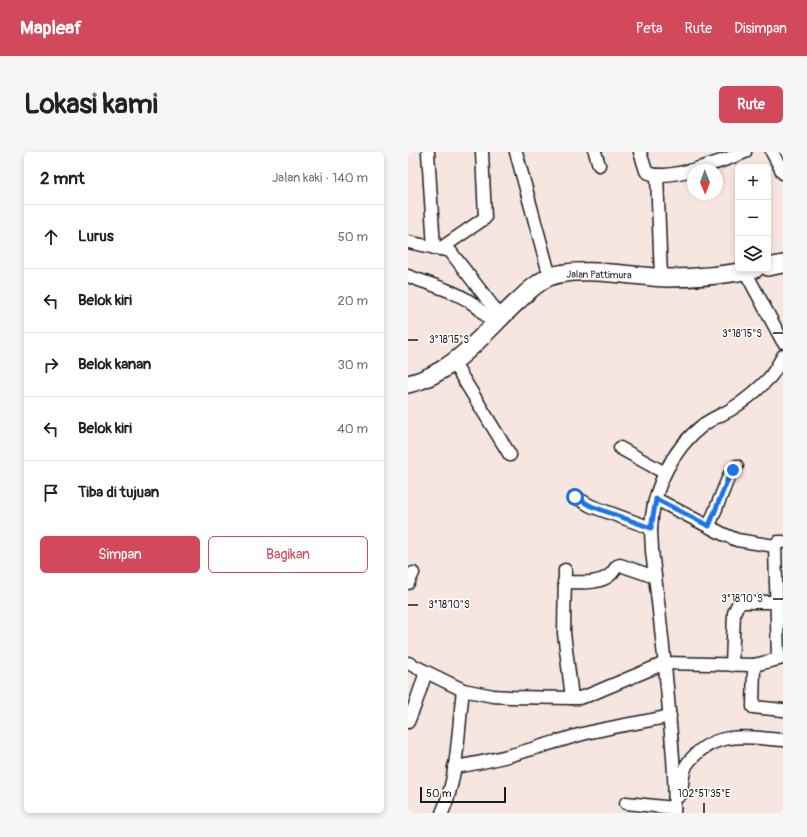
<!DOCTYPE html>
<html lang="id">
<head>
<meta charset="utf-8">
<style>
	body { margin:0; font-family:Pangolin,sans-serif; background:#f6f6f6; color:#202124 }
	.controls { position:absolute; right:12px; top:12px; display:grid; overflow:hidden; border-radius:6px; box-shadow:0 2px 6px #0003 }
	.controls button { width:36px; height:36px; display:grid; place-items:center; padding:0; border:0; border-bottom:1px solid #e0e0e0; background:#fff; color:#202124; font:20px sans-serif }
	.compass { position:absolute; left:279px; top:12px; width:36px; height:36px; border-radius:50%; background:#fff; box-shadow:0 2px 6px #0003; rotate:179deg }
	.scale { position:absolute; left:12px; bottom:10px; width:86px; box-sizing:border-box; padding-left:4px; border:2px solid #1c1c1c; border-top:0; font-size:11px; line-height:14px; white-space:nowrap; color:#1c1c1c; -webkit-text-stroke:3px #fff; paint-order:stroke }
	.stop { position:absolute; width:12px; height:12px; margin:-9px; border:3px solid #1a73e8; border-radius:50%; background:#fff }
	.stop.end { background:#1a73e8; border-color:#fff; box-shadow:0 1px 4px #0008 }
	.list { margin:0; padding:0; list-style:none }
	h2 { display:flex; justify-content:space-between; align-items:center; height:52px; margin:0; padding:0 16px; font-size:17px }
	h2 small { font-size:13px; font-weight:400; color:#757577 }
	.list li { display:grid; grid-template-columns:26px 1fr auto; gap:12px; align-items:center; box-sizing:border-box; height:64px; padding:0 16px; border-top:1px solid #e0e0e0 }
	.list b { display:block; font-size:15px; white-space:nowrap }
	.list em { font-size:13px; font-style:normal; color:#757577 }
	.actions { display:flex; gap:8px; padding:12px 16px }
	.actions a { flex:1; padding:9px 0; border:1px solid #d1495b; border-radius:6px; text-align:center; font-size:14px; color:#d1495b }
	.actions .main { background:#d1495b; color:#fff }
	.icon { flex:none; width:22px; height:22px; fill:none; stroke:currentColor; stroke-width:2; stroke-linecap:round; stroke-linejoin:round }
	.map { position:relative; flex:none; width:375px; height:661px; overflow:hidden; border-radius:6px }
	header { display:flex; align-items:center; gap:24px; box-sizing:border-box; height:56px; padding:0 20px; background:#d1495b; color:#fff }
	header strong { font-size:19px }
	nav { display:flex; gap:22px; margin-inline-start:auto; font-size:14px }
	.intro { display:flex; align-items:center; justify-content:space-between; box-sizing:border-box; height:96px; padding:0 24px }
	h1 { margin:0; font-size:28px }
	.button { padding:10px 18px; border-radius:6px; background:#d1495b; color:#fff; font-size:14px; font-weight:700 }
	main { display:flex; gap:24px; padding:0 24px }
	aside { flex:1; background:#fff; border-radius:6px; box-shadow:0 2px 6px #0003 }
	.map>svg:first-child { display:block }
</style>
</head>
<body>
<header>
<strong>Mapleaf</strong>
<nav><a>Peta</a><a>Rute</a><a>Disimpan</a></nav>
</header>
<div class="intro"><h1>Lokasi kami</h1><a class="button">Rute</a></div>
<main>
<aside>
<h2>2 mnt<small>Jalan kaki · 140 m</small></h2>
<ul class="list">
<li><svg class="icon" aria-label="ahead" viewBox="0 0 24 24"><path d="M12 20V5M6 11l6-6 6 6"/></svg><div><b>Lurus</b></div><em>50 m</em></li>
<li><svg class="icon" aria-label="left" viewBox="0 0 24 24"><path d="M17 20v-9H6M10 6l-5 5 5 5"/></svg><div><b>Belok kiri</b></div><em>20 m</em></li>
<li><svg class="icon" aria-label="right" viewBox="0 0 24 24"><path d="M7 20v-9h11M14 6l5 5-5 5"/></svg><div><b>Belok kanan</b></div><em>30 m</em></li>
<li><svg class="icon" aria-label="left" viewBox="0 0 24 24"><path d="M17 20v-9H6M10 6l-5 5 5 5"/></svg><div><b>Belok kiri</b></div><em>40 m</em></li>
<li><svg class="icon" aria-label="arrive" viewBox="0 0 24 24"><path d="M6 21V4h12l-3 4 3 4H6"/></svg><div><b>Tiba di tujuan</b></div></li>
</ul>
<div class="actions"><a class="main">Simpan</a><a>Bagikan</a></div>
</aside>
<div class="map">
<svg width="375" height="661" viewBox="0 0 375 661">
	<rect width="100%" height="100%" fill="#f6e6df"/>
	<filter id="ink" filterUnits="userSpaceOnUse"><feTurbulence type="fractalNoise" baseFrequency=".025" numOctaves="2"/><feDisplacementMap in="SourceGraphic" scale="8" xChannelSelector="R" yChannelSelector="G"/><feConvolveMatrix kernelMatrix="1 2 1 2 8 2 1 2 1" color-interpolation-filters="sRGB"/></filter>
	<g filter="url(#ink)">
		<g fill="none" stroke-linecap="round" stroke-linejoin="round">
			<g stroke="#1c1c1c" stroke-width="15">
				<g id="street">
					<polyline points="20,0 26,96"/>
					<polyline points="108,0 142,125"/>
					<polyline points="187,0 191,13"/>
					<path d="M 232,0 L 238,19 C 252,33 320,7 337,0"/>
					<polyline points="364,0 375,21"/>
					<polyline points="249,23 253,125"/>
					<polyline points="0,90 42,99 93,165"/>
					<polyline points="32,97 77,66 74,0"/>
					<polyline points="337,119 375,190"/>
					<path d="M 0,124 C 23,133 49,139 68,154 C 74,159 80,166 86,172"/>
					<polyline points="45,210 102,303"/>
					<polyline points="212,296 257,321"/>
					<polyline points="167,345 183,354 243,376"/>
					<polyline points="248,347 315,382 329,388 367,394"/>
					<polyline points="301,374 321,324 329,314"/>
					<polyline points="157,418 156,481 164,546"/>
					<path d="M 156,430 C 170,430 192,433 203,422 C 205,420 207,417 209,414 L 212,413 L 247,425"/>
					<polyline points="0,431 5,421"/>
					<polyline points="370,507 367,393 370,390 375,390"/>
					<polyline points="0,511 55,538 85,544 102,545 164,546 171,546 181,543 257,511 346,513 375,506"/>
					<polyline points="324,513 326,461 329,454 334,450 369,450"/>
					<polyline points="346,513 345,555 375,558"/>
					<polyline points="0,570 7,553 18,520"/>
					<path d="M 46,615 C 90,609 130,595 171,583 C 201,575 232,571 262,564"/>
					<path d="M 271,644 L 273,642 C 274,633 274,622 278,614 C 280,610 284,606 287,603 C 312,578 343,586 375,588"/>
					<polyline points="218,651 266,656"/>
					<path d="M 34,661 C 50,626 50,577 55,538"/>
					<path d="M 266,661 C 268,632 265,601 262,572 C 258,514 251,457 244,399 C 244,392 243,384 243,377 C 244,338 264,297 295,273 C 303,267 313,263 322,258 C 337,249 350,238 362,225 C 367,219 371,211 375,204"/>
				</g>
			</g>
			<g stroke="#1c1c1c" stroke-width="20">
				<g id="secondary">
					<polyline points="360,115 375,112"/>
					<path d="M 0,232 C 46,222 77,179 110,149 C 119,140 130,130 141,125 C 170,113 227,125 259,126 C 289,126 318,123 347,117"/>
				</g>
			</g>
			<use href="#street" stroke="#fff" stroke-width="12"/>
			<use href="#secondary" stroke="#fff" stroke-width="17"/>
		</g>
	</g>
	<g fill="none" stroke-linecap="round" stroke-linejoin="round" filter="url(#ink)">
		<polyline stroke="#1a73e8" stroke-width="5" points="167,345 183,354 243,376 248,347 301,374 321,324 325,318"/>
	</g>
	<path fill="none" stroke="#1c1c1c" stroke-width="1.5" d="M 365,181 L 375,181M 0,188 L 10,188M 365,447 L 375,447M 0,453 L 10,453M 296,651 L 296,661"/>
	<g text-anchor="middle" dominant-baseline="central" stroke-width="3" stroke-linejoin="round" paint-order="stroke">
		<g font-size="10" fill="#1c1c1c" stroke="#fff">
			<text transform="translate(191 123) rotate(1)">Jalan Pattimura</text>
		</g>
	</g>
	<g font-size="10" text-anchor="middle" fill="#1c1c1c" stroke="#fff" stroke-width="3" stroke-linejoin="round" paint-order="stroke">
		<text x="334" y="185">3°18'15"S</text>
		<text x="41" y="191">3°18'15"S</text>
		<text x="334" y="450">3°18'10"S</text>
		<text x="41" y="456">3°18'10"S</text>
		<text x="296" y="645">102°51'35"E</text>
	</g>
</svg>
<div class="controls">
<button>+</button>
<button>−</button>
<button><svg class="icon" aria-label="layers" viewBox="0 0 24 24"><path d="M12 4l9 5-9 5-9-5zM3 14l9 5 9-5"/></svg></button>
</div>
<svg class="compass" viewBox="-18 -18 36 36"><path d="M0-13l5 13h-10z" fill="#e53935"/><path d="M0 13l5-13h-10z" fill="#757577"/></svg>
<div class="scale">50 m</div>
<div class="stop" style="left:167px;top:345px"></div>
<div class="stop end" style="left:325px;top:318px"></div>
</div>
</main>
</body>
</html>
